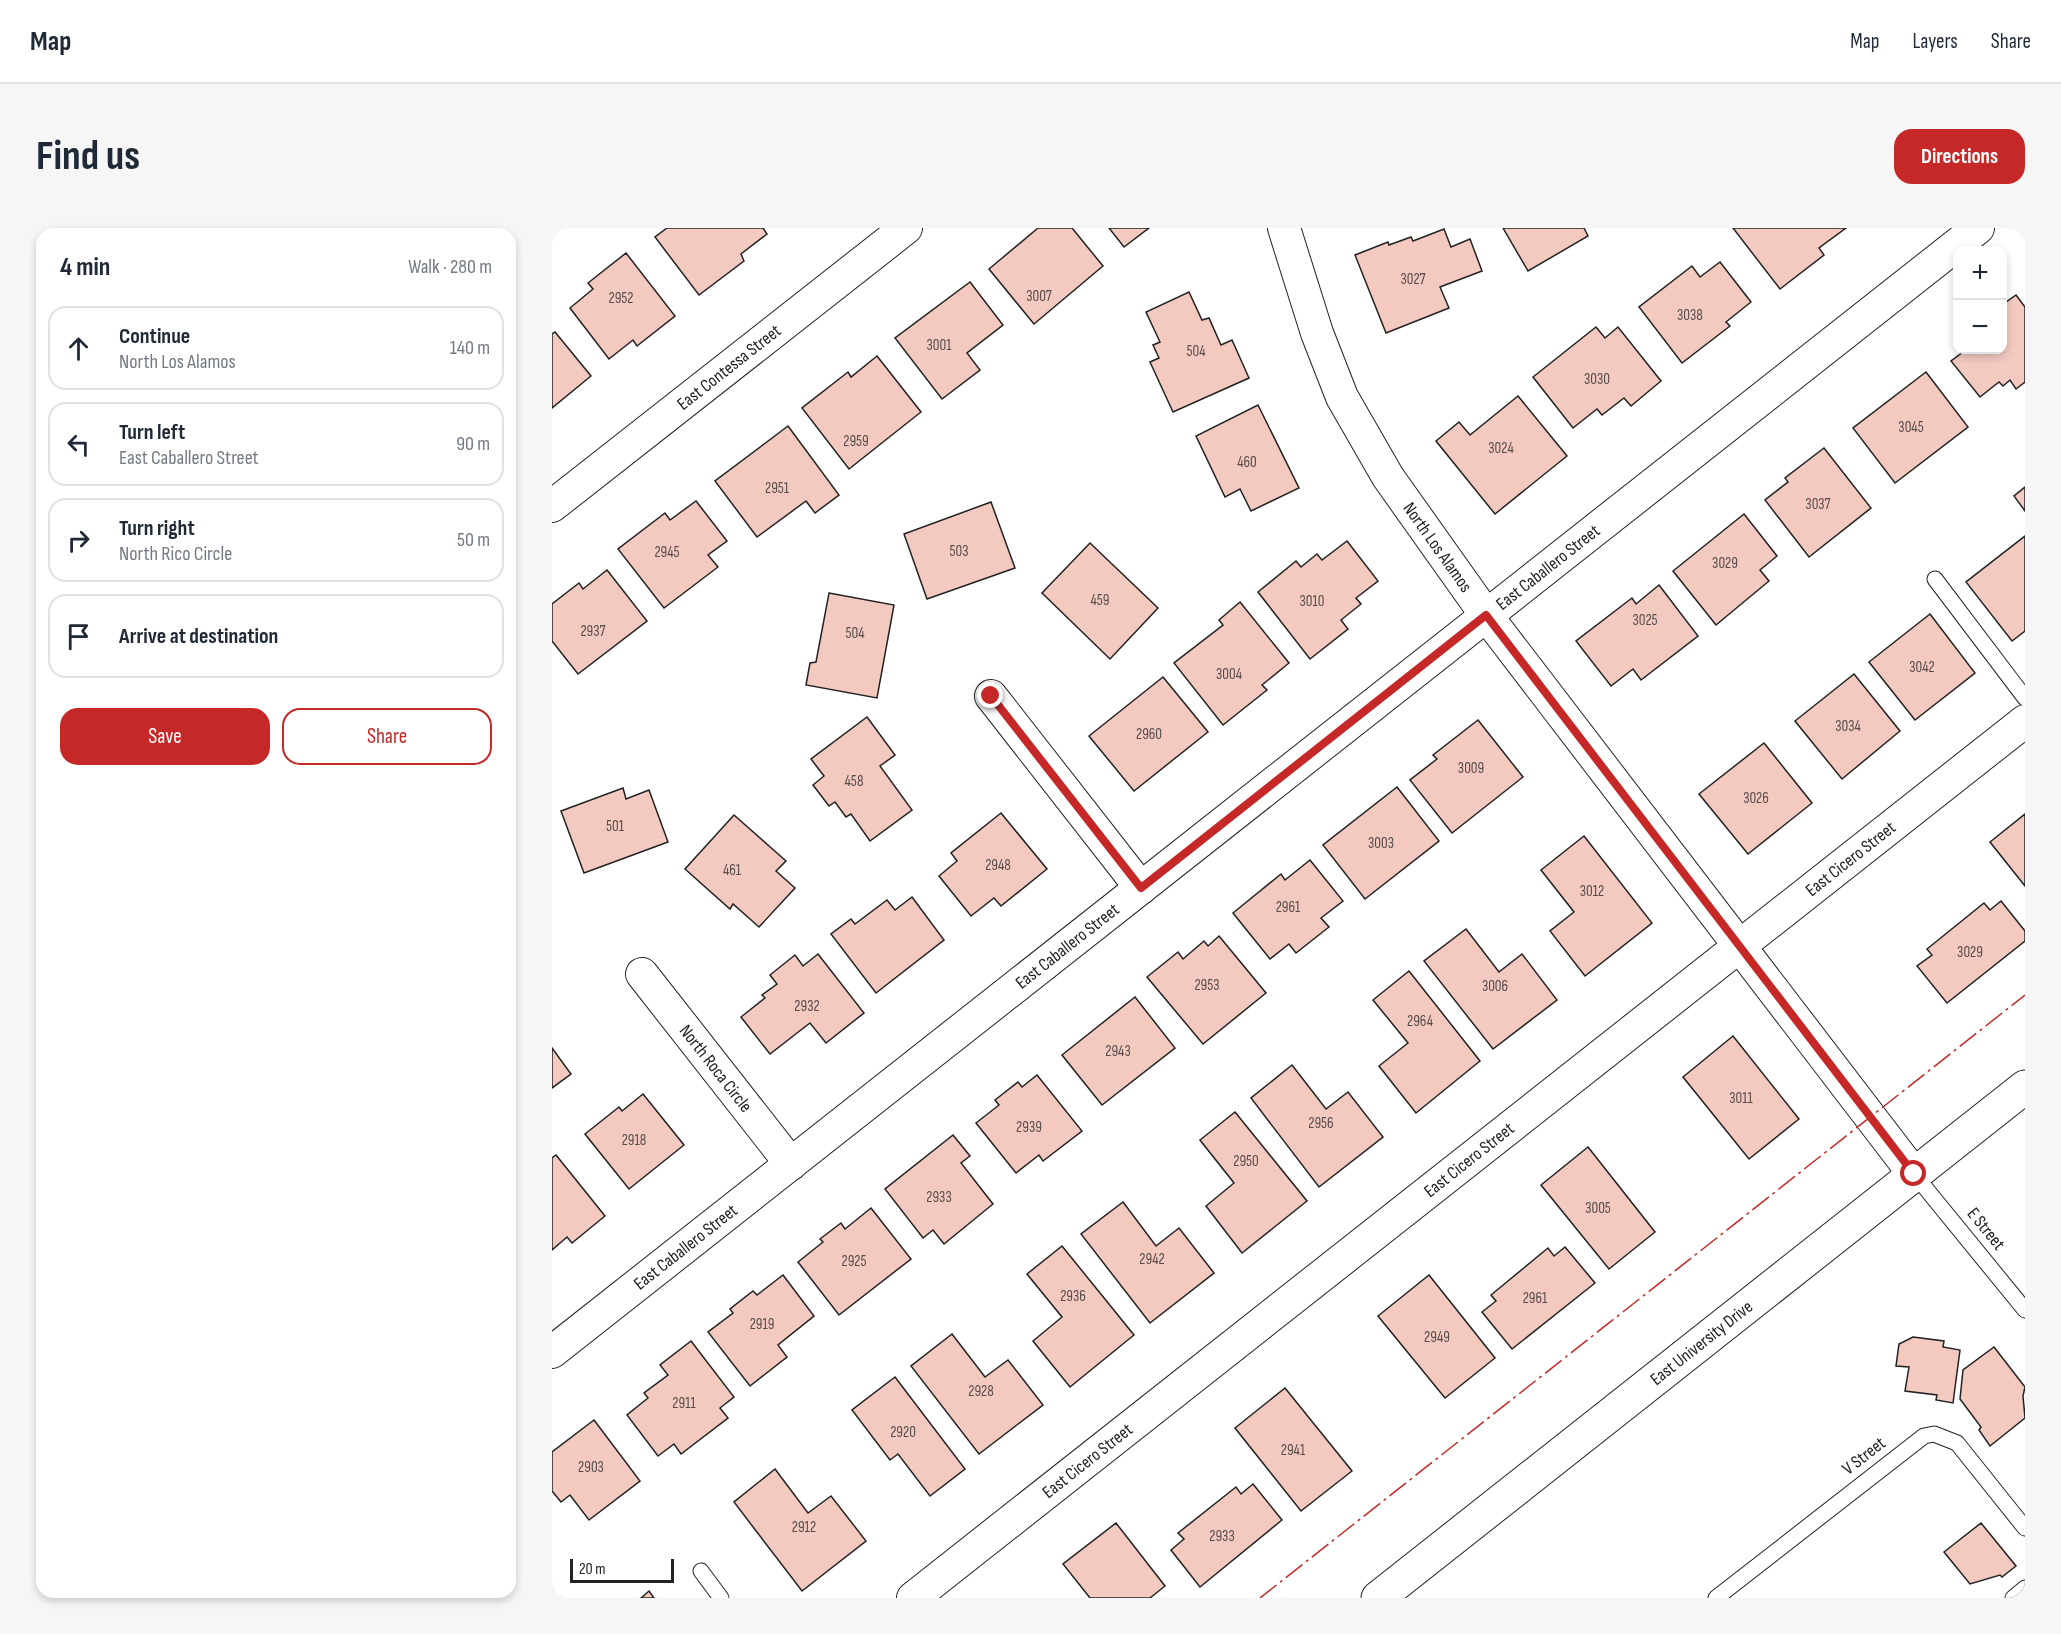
<!DOCTYPE html>
<html lang="en">
<head>
<meta charset="utf-8">
<style>
	body { margin:0; font-family:"Sofia Sans Condensed",sans-serif; background:#f6f6f7; color:#1f2937 }
	.controls { position:absolute; right:18px; top:18px; display:grid; overflow:hidden; border-radius:12px; box-shadow:0 3px 9px #0003 }
	.controls button { width:54px; height:54px; display:grid; place-items:center; padding:0; border:0; border-bottom:2px solid #e0e1e3; background:#fff; color:#1f2937; font:30px sans-serif }
	.scale { position:absolute; left:18px; bottom:15px; width:104px; box-sizing:border-box; padding-left:6px; border:3px solid #222; border-top:0; font-size:16px; line-height:21px; white-space:nowrap; color:#222; -webkit-text-stroke:4px #fff; paint-order:stroke }
	.stop { position:absolute; width:18px; height:18px; margin:-14px; border:4px solid #c62828; border-radius:50%; background:#fff }
	.stop.end { background:#c62828; border-color:#fff; box-shadow:0 2px 6px #0008 }
	.list { margin:0; padding:0; list-style:none }
	h2 { display:flex; justify-content:space-between; align-items:center; height:78px; margin:0; padding:0 24px; font-size:26px }
	h2 small { font-size:20px; font-weight:400; color:#747a83 }
	.list li { display:grid; grid-template-columns:39px 1fr auto; gap:18px; align-items:center; box-sizing:border-box; height:84px; margin:0 12px 12px; padding:0 12px; border:2px solid #e0e1e3; border-radius:18px }
	.list b { display:block; font-size:22px; white-space:nowrap }
	.list p { margin:0; font-size:20px; white-space:nowrap; color:#747a83 }
	.list em { font-size:20px; font-style:normal; color:#747a83 }
	.actions { display:flex; gap:12px; padding:18px 24px }
	.actions a { flex:1; padding:14px 0; border:2px solid #c62828; border-radius:18px; text-align:center; font-size:21px; color:#c62828 }
	.actions .main { background:#c62828; color:#fff }
	.icon { flex:none; width:33px; height:33px; fill:none; stroke:currentColor; stroke-width:2; stroke-linecap:round; stroke-linejoin:round }
	.map { position:relative; flex:none; width:1473px; height:1370px; overflow:hidden; border-radius:18px }
	header { display:flex; align-items:center; gap:36px; box-sizing:border-box; height:84px; padding:0 30px; background:#fff; border-bottom:2px solid #e0e1e3 }
	header strong { font-size:28px }
	nav { display:flex; gap:33px; margin-inline-start:auto; font-size:21px }
	.intro { display:flex; align-items:center; justify-content:space-between; box-sizing:border-box; height:144px; padding:0 36px }
	h1 { margin:0; font-size:42px }
	.button { padding:15px 27px; border-radius:18px; background:#c62828; color:#fff; font-size:21px; font-weight:700 }
	main { display:flex; gap:36px; padding:0 36px }
	aside { flex:1; background:#fff; border-radius:18px; box-shadow:0 3px 9px #0003 }
	.map>svg:first-child { display:block }
</style>
</head>
<body>
<header>
<strong>Map</strong>
<nav><a>Map</a><a>Layers</a><a>Share</a></nav>
</header>
<div class="intro"><h1>Find us</h1><a class="button">Directions</a></div>
<main>
<aside>
<h2>4 min<small>Walk · 280 m</small></h2>
<ul class="list">
<li><svg class="icon" aria-label="ahead" viewBox="0 0 24 24"><path d="M12 20V5M6 11l6-6 6 6"/></svg><div><b>Continue</b><p>North Los Alamos</p></div><em>140 m</em></li>
<li><svg class="icon" aria-label="left" viewBox="0 0 24 24"><path d="M17 20v-9H6M10 6l-5 5 5 5"/></svg><div><b>Turn left</b><p>East Caballero Street</p></div><em>90 m</em></li>
<li><svg class="icon" aria-label="right" viewBox="0 0 24 24"><path d="M7 20v-9h11M14 6l5 5-5 5"/></svg><div><b>Turn right</b><p>North Rico Circle</p></div><em>50 m</em></li>
<li><svg class="icon" aria-label="arrive" viewBox="0 0 24 24"><path d="M6 21V4h12l-3 4 3 4H6"/></svg><div><b>Arrive at destination</b></div></li>
</ul>
<div class="actions"><a class="main">Save</a><a>Share</a></div>
</aside>
<div class="map">
<svg width="1473" height="1370" viewBox="0 0 1473 1370">
	<rect width="100%" height="100%" fill="#fff"/>
	<g fill="#f3c9c0" stroke="#222" stroke-width="1.5">
		<polygon points="115,0 211,0 215,6 189,26 192,33 147,67 103,9"/>
		<polygon points="486,0 520,0 551,38 482,96 437,41"/>
		<polygon points="557,0 597,0 572,19"/>
		<polygon points="951,0 1032,0 1036,8 976,43"/>
		<polygon points="1181,0 1294,0 1267,20 1272,27 1228,61"/>
		<polygon points="892,1 899,19 918,11 930,43 888,59 897,80 834,105 803,27 836,14 837,17 859,9 861,13"/>
		<polygon points="74,25 123,88 85,118 81,112 57,131 18,80 41,61 36,55"/>
		<polygon points="1168,34 1199,74 1174,94 1178,98 1130,135 1087,79 1140,38 1148,49"/>
		<polygon points="418,54 451,97 415,125 428,142 390,171 343,110"/>
		<polygon points="637,64 650,92 657,90 669,117 680,112 697,150 621,184 598,134 607,130 601,117 608,114 594,84"/>
		<polygon points="1464,67 1473,79 1473,154 1464,161 1458,152 1451,158 1447,154 1428,169 1399,133 1414,122 1450,122 1450,77"/>
		<polygon points="1044,99 1053,110 1066,99 1109,153 1079,178 1072,170 1050,187 1045,181 1021,200 981,149"/>
		<polygon points="3,104 39,148 0,180 0,106"/>
		<polygon points="325,128 369,184 297,241 250,180 296,144 299,149"/>
		<polygon points="1374,144 1416,199 1343,255 1301,200"/>
		<polygon points="966,168 1015,228 943,286 884,213 907,194 918,207"/>
		<polygon points="706,177 747,260 699,283 688,261 673,269 644,208"/>
		<polygon points="236,198 287,267 263,285 254,273 205,309 163,253"/>
		<polygon points="1272,220 1319,280 1257,329 1213,272 1236,254 1233,250"/>
		<polygon points="1473,259 1473,283 1462,268"/>
		<polygon points="144,273 175,313 156,327 166,339 112,380 66,321 113,285 118,292"/>
		<polygon points="439,274 463,340 375,371 352,306"/>
		<polygon points="1192,286 1225,328 1208,342 1217,353 1164,397 1121,343"/>
		<polygon points="1473,308 1473,403 1460,413 1414,354"/>
		<polygon points="795,313 826,353 804,370 809,376 789,392 796,401 758,431 706,364 744,333 749,339 765,326 770,332"/>
		<polygon points="538,315 606,380 558,431 490,365"/>
		<polygon points="55,342 95,393 26,446 0,413 0,376 27,355 31,361"/>
		<polygon points="1107,357 1146,408 1089,452 1081,441 1059,458 1024,413 1080,370 1084,376"/>
		<polygon points="277,365 342,377 325,470 254,457 258,435 264,434"/>
		<polygon points="688,374 737,435 710,457 715,462 671,497 622,435 671,397 667,392"/>
		<polygon points="1378,386 1423,445 1363,492 1317,434"/>
		<polygon points="1302,446 1348,503 1290,551 1243,493"/>
		<polygon points="611,449 656,504 582,563 537,508"/>
		<polygon points="315,489 343,527 328,538 360,582 318,613 299,586 294,589 283,574 277,578 261,557 272,548 259,531"/>
		<polygon points="926,492 971,549 900,605 858,552 885,531 881,527"/>
		<polygon points="1212,515 1260,575 1196,626 1147,566"/>
		<polygon points="845,559 887,613 813,671 771,617"/>
		<polygon points="71,560 74,571 97,562 116,614 32,645 9,583"/>
		<polygon points="449,585 495,641 449,678 442,670 419,688 387,648 405,633 399,625"/>
		<polygon points="1473,586 1473,658 1438,614"/>
		<polygon points="182,587 234,633 224,643 243,660 207,699 181,676 178,681 133,641"/>
		<polygon points="1032,608 1100,695 1033,748 998,703 1022,684 989,642"/>
		<polygon points="758,632 791,673 769,690 777,699 744,725 737,716 718,731 681,685 729,646 733,652"/>
		<polygon points="360,669 392,712 324,765 279,706 299,691 303,696 335,672 343,682"/>
		<polygon points="1449,673 1473,703 1473,713 1395,775 1365,738 1380,727 1375,721 1432,675 1438,682"/>
		<polygon points="914,701 947,744 970,726 1005,772 941,821 872,733"/>
		<polygon points="667,708 714,765 651,816 595,749 626,724 631,731 652,713 656,718"/>
		<polygon points="266,726 312,785 274,815 258,795 218,826 189,789 213,770 210,767 225,756 218,747 243,727 251,738"/>
		<polygon points="857,743 928,833 864,885 827,838 856,815 821,772"/>
		<polygon points="583,769 623,820 550,877 510,827"/>
		<polygon points="1181,808 1247,891 1197,931 1131,849"/>
		<polygon points="0,820 19,846 0,860"/>
		<polygon points="740,837 774,881 796,864 831,909 767,959 699,870"/>
		<polygon points="485,847 530,903 491,933 487,927 464,945 424,895 447,877 443,872 466,854 470,859"/>
		<polygon points="91,866 132,917 77,961 33,906 67,879 70,883"/>
		<polygon points="683,884 755,973 690,1025 654,978 682,955 648,912"/>
		<polygon points="401,907 418,928 409,935 441,976 392,1016 381,1002 371,1010 333,961"/>
		<polygon points="1036,919 1103,1004 1057,1041 989,957"/>
		<polygon points="4,927 53,988 20,1015 15,1009 0,1022 0,930"/>
		<polygon points="571,974 604,1018 627,1000 662,1045 598,1095 529,1006"/>
		<polygon points="319,980 359,1031 287,1087 246,1034 271,1014 268,1011 289,995 293,1001"/>
		<polygon points="510,1018 582,1107 518,1159 481,1113 510,1089 475,1046"/>
		<polygon points="1013,1019 1043,1055 960,1121 930,1084 944,1073 939,1067 996,1020 1002,1028"/>
		<polygon points="231,1047 262,1088 226,1117 235,1129 198,1158 156,1104 181,1085 178,1081 201,1063 205,1067"/>
		<polygon points="877,1047 943,1130 893,1170 826,1088"/>
		<polygon points="400,1106 433,1149 456,1132 491,1177 427,1226 359,1138"/>
		<polygon points="1361,1109 1392,1113 1391,1119 1408,1122 1401,1175 1384,1172 1385,1167 1353,1163 1357,1139 1344,1138 1347,1116"/>
		<polygon points="139,1113 182,1169 168,1180 176,1190 129,1226 122,1216 106,1228 75,1187 96,1170 92,1165 116,1147 108,1137"/>
		<polygon points="1442,1119 1473,1159 1471,1168 1473,1190 1438,1218 1427,1202 1429,1199 1408,1171 1411,1142"/>
		<polygon points="343,1149 413,1241 378,1268 346,1226 338,1232 300,1182"/>
		<polygon points="733,1160 800,1243 749,1283 683,1200"/>
		<polygon points="42,1192 88,1253 37,1292 18,1267 9,1274 0,1263 0,1224"/>
		<polygon points="223,1241 256,1285 279,1268 314,1313 250,1363 182,1274"/>
		<polygon points="701,1256 730,1292 648,1359 619,1322 632,1311 626,1305 684,1259 689,1266"/>
		<polygon points="564,1295 613,1358 598,1370 538,1370 511,1336"/>
		<polygon points="1429,1295 1464,1338 1450,1349 1448,1347 1418,1356 1392,1324"/>
		<polygon points="97,1363 102,1370 89,1370"/>
	</g>
	<g fill="none" stroke-linecap="round" stroke-linejoin="round">
		<g stroke="#222" stroke-width="17">
			<g id="service">
				<polyline points="1383,351 1473,470"/>
				<polyline points="1362,946 1473,1082"/>
				<polyline points="149,1343 169,1370"/>
				<polyline points="1164,1370 1372,1208 1382,1206 1405,1215 1473,1300"/>
				<polyline points="1461,1370 1473,1360"/>
			</g>
		</g>
		<g stroke="#222" stroke-width="34">
			<g id="minor">
				<path id="s1" d="M 732,0 L 765,105 L 790,169 L 836,249 L 934,387 L 1362,946"/>
				<path id="s2" d="M 0,278 L 354,0"/>
				<polyline points="439,468 589,660"/>
				<path id="s3" d="M 90,746 L 239,936"/>
				<path id="s4" d="M 0,1124 L 1426,0"/>
				<path id="s5" d="M 361,1370 L 1473,493"/>
			</g>
		</g>
		<g stroke="#222" stroke-width="35">
			<g id="secondary">
				<path id="s6" d="M 826,1370 L 1473,859"/>
			</g>
		</g>
		<use href="#service" stroke="#fff" stroke-width="15"/>
		<use href="#minor" stroke="#fff" stroke-width="32"/>
		<use href="#secondary" stroke="#fff" stroke-width="33"/>
		<polyline stroke="#c62828" stroke-width="1.5" stroke-dasharray="21 4.5 3 4.5" stroke-linecap="butt" points="708,1370 1473,767"/>
	</g>
	<g fill="none" stroke-linecap="round" stroke-linejoin="round">
		<polyline stroke="#c62828" stroke-width="8" points="439,468 589,660 934,387 1362,946"/>
	</g>
	<g text-anchor="middle" dominant-baseline="central" stroke-width="4.5" stroke-linejoin="round" paint-order="stroke">
		<g font-size="15" fill="#564c4a">
			<text x="861" y="51">3027</text>
			<text x="487" y="68">3007</text>
			<text x="69" y="70">2952</text>
			<text x="1138" y="87">3038</text>
			<text x="387" y="117">3001</text>
			<text x="644" y="123">504</text>
			<text x="1045" y="151">3030</text>
			<text x="1359" y="199">3045</text>
			<text x="304" y="213">2959</text>
			<text x="949" y="220">3024</text>
			<text x="695" y="234">460</text>
			<text x="225" y="260">2951</text>
			<text x="1266" y="276">3037</text>
			<text x="407" y="323">503</text>
			<text x="115" y="324">2945</text>
			<text x="1173" y="335">3029</text>
			<text x="548" y="372">459</text>
			<text x="760" y="373">3010</text>
			<text x="1093" y="392">3025</text>
			<text x="41" y="403">2937</text>
			<text x="303" y="405">504</text>
			<text x="1370" y="439">3042</text>
			<text x="677" y="446">3004</text>
			<text x="1296" y="498">3034</text>
			<text x="597" y="506">2960</text>
			<text x="919" y="540">3009</text>
			<text x="302" y="553">458</text>
			<text x="1204" y="570">3026</text>
			<text x="63" y="598">501</text>
			<text x="829" y="615">3003</text>
			<text x="446" y="637">2948</text>
			<text x="180" y="642">461</text>
			<text x="1040" y="663">3012</text>
			<text x="736" y="679">2961</text>
			<text x="1418" y="724">3029</text>
			<text x="655" y="757">2953</text>
			<text x="943" y="758">3006</text>
			<text x="255" y="778">2932</text>
			<text x="868" y="793">2964</text>
			<text x="566" y="823">2943</text>
			<text x="1189" y="870">3011</text>
			<text x="769" y="895">2956</text>
			<text x="477" y="899">2939</text>
			<text x="82" y="912">2918</text>
			<text x="694" y="933">2950</text>
			<text x="387" y="969">2933</text>
			<text x="1046" y="980">3005</text>
			<text x="600" y="1031">2942</text>
			<text x="302" y="1033">2925</text>
			<text x="521" y="1068">2936</text>
			<text x="983" y="1070">2961</text>
			<text x="210" y="1096">2919</text>
			<text x="885" y="1109">2949</text>
			<text x="429" y="1163">2928</text>
			<text x="132" y="1175">2911</text>
			<text x="351" y="1204">2920</text>
			<text x="741" y="1222">2941</text>
			<text x="39" y="1239">2903</text>
			<text x="252" y="1299">2912</text>
			<text x="670" y="1308">2933</text>
		</g>
		<g font-size="18" fill="#222" stroke="#fff">
			<text stroke="none"><textPath href="#s2" startOffset="225">East Contessa Street</textPath></text>
			<text stroke="none"><textPath href="#s1" startOffset="357">North Los Alamos</textPath></text>
			<text stroke="none"><textPath href="#s4" startOffset="1268">East Caballero Street</textPath></text>
			<text stroke="none"><textPath href="#s5" startOffset="1194">East Cicero Street</textPath></text>
			<text stroke="none"><textPath href="#s4" startOffset="656">East Caballero Street</textPath></text>
			<text stroke="none"><textPath href="#s3" startOffset="120">North Roca Circle</textPath></text>
			<text stroke="none"><textPath href="#s5" startOffset="708">East Cicero Street</textPath></text>
			<text transform="translate(1434 1001) rotate(51)">E Street</text>
			<text stroke="none"><textPath href="#s4" startOffset="170">East Caballero Street</textPath></text>
			<text stroke="none"><textPath href="#s6" startOffset="412">East University Drive</textPath></text>
			<text transform="translate(1312 1228) rotate(-38)">V Street</text>
			<text stroke="none"><textPath href="#s5" startOffset="222">East Cicero Street</textPath></text>
		</g>
	</g>
</svg>
<div class="controls">
<button>+</button>
<button>−</button>
</div>
<div class="scale">20 m</div>
<div class="stop" style="left:1362px;top:946px"></div>
<div class="stop end" style="left:439px;top:468px"></div>
</div>
</main>
</body>
</html>
